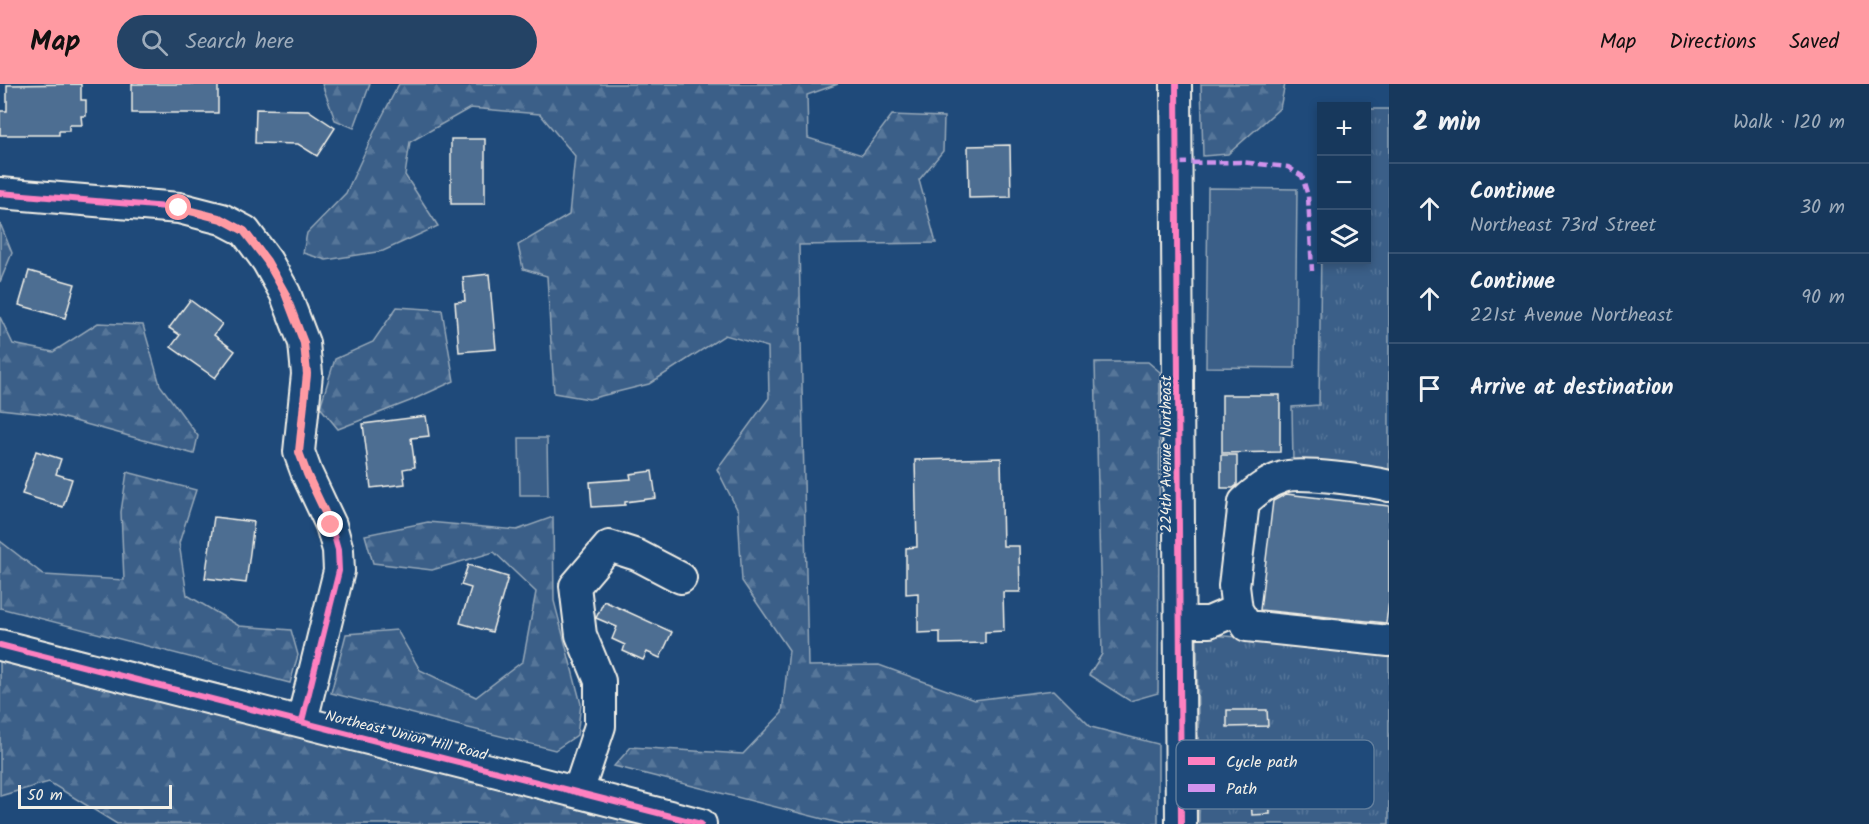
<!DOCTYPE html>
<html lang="en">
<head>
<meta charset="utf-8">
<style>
	body { margin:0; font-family:Kalam,sans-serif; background:#244365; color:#f1f3f6 }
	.controls { position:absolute; right:18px; top:18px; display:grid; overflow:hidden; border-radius:0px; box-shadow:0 3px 9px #0003 }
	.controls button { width:54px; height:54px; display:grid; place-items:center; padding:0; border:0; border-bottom:2px solid #365272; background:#17385c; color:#f1f3f6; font:30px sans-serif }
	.scale { position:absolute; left:18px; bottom:15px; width:154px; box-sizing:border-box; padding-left:6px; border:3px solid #f4f1e8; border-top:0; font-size:16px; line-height:21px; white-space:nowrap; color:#f4f1e8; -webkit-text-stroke:4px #1f4a7a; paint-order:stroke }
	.stop { position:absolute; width:18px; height:18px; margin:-14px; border:4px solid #ff9aa2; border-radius:50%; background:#fff }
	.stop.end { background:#ff9aa2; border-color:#fff; box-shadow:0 2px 6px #0008 }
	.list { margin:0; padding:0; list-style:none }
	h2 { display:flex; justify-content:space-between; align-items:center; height:78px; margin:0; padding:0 24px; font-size:26px }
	h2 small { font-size:20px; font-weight:400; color:#9eacbb }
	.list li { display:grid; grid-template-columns:39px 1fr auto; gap:18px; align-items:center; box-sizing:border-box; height:90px; padding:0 24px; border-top:2px solid #365272 }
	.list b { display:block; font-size:22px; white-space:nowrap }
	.list p { margin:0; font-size:20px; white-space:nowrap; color:#9eacbb }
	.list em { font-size:20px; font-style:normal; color:#9eacbb }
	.icon { flex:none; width:33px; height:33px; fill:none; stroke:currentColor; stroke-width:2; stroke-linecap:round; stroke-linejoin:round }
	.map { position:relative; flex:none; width:1389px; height:740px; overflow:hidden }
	header { display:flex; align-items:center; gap:36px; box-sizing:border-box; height:84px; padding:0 30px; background:#ff9aa2; color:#111 }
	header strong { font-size:28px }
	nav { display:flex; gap:33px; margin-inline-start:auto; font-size:21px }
	.search { width:420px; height:54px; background:#244365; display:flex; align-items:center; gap:15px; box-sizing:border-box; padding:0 21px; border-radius:33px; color:#9eacbb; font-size:22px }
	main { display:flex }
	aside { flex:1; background:#17385c }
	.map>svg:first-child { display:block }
</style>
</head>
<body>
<header>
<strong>Map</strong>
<div class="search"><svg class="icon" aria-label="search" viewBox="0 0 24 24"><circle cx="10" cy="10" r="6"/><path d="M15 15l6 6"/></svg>Search here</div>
<nav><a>Map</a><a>Directions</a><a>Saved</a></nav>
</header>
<main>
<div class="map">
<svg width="1389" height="740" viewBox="0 0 1389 740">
	<defs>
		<pattern id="grass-tufts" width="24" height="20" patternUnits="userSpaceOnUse" patternTransform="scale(1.5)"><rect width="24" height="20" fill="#3a5f88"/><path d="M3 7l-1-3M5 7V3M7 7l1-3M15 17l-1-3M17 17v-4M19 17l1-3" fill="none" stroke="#577699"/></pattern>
		<pattern id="forest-firs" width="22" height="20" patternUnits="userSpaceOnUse" patternTransform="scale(1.5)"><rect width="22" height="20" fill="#3a5f88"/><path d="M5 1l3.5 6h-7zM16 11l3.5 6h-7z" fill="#577699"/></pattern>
	</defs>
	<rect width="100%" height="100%" fill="#1f4a7a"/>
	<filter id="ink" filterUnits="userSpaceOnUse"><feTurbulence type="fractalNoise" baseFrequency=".0167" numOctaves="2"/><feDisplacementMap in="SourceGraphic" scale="12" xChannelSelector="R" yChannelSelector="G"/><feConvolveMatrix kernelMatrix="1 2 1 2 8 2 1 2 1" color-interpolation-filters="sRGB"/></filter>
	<g filter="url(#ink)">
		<g fill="url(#grass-tufts)" stroke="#97a8b8" stroke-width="1.5">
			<polygon points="1367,25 1389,25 1389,391 1293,379 1292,323 1319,321 1321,162 1322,176 1366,176"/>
			<polygon points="1197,550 1373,563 1389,570 1389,740 1199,740"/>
		</g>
		<g fill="url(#forest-firs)" stroke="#97a8b8" stroke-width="1.5">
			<polygon points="322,0 370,0 354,44 335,36"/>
			<polygon points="399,0 838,0 807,11 808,54 862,71 892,31 944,33 943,67 919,96 936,159 799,161 808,582 879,581 974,616 1054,606 1091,643 1158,660 1158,740 843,740 614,682 631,663 743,670 782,629 789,566 742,497 738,427 717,385 769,314 768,263 725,251 649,300 589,315 554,309 547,192 523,185 518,161 569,131 575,72 540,30 470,24 410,58 405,91 438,142 383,167 326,176 303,169 307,149 346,109 376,44"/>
			<polygon points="1201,0 1285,0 1280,24 1228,70 1203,72"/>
			<polygon points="0,139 12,169 0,198"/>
			<polygon points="397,223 442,226 454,297 410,317 338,345 320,323 335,275 373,258"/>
			<polygon points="0,233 13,260 53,268 98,239 143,241 160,301 198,352 194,370 53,331 0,325"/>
			<polygon points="1095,278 1148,278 1160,288 1158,609 1130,617 1089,591 1102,570"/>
			<polygon points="127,388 196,406 179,459 187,511 239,542 291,546 298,571 290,599 0,524 0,457 44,491 124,496 121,428"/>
			<polygon points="553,433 554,517 581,620 577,651 555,666 331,609 346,550 397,546 420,586 476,613 523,577 536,508 494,468 432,486 373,479 365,451 428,438 517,446"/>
			<polygon points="0,576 636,740 117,740 49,698 0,712"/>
		</g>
		<g fill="#3a5f88" stroke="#97a8b8" stroke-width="1.5">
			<polygon points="1208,104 1297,105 1295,284 1206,283"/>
			<polygon points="519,354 547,354 548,411 520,411"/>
		</g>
		<g fill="#4d6e92" stroke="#f4f1e8" stroke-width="1.5">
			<polygon points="81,0 81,16 86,16 86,32 81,32 82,41 69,41 69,47 59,47 59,51 0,51 0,27 7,27 7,1"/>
			<rect x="132" y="0" width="86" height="29"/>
			<polygon points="256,25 308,26 335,44 317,72 298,60 255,59"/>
			<rect x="451" y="55" width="34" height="65"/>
			<polygon points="1010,61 1011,113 969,114 968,62"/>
			<polygon points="29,187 75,200 65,234 19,221"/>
			<polygon points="489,190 496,265 459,268 455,218 465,217 463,193"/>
			<polygon points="190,216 222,240 214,251 235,267 215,294 171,263 180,251 169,244"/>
			<polygon points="1222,311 1280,311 1280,368 1222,369"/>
			<polygon points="426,332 429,352 411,354 415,383 403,385 405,400 371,404 363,340"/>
			<polygon points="36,367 61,375 56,390 72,395 63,423 22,410"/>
			<polygon points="1221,371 1237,371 1237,401 1233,404 1221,404"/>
			<polygon points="1001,374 1003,462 1019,462 1020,508 1003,508 1004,547 985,548 985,559 940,560 940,548 918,549 918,509 906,510 906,464 917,463 915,376"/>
			<polygon points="652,387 656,414 625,418 625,421 592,423 590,398 631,395 630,390"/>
			<polygon points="1286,410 1389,422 1389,517 1386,539 1260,526 1273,417"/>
			<polygon points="214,433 254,438 246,499 205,494"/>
			<polygon points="468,481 508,493 492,548 460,539 471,504 461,501"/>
			<polygon points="604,517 672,548 660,574 647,568 643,576 623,567 625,561 612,555 617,543 596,534"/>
			<polygon points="1227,626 1267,626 1268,642 1227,643"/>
			<polygon points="1269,714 1270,730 1252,731 1251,715"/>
		</g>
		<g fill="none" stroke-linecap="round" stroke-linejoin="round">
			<g stroke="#f4f1e8" stroke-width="34">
				<g id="minor">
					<polyline points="1176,0 1181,740"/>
					<polyline points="0,109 179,124 222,135 245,147 267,177 285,209 304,259 307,290 299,368 307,390 331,441 338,466 339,487 302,637"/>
					<path d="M 1389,402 C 1370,397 1299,387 1283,393 C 1267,398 1256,407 1244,418 L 1234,502 L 1237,526 L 1247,542 L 1389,557"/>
					<polyline points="1180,538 1209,538 1237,526"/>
					<polyline points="0,561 701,740"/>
					<polyline points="578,708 600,642 600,597 581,551 575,502 609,462 637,471 681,494"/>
				</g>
			</g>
			<use href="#minor" stroke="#1f4a7a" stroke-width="30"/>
			<polyline stroke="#d193ec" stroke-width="4.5" stroke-dasharray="9 4.5" stroke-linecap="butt" points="1178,79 1240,78 1288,83 1302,92 1308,112 1312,187"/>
			<g stroke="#1f4a7a" stroke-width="10">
				<g id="cycleway">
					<polyline points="1176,0 1181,740"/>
					<polyline points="0,109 179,124 222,135 245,147 267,177 285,209 304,259 307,290 299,368 307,390 331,441 338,466 339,487 302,637"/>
					<polyline points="0,561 701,740"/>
				</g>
			</g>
			<use href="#cycleway" stroke="#ff80c0" stroke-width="6"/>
		</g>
	</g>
	<g fill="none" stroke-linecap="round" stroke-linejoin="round" filter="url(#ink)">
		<polyline stroke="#ff9aa2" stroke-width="8" points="179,124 222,135 244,147 267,177 285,209 304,259 307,290 299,368 307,390 331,441"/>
	</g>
	<g text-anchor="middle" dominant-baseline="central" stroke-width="4.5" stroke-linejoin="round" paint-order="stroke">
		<g font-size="15" fill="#f4f1e8" stroke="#1f4a7a">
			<text transform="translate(1167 370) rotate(-90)">224th Avenue Northeast</text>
			<text transform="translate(406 652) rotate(14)">Northeast Union Hill Road</text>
		</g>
	</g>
	<rect x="1176" y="656" width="198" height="69" rx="9" fill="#1f4a7a" stroke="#5f7c9b" stroke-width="1.5"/>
	<rect x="1188" y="673" width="27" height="8" fill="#ff80c0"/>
	<rect x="1188" y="700" width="27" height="8" fill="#d193ec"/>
	<g font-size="16" fill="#f4f1e8">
		<text x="1226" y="683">Cycle path</text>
		<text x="1226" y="710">Path</text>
	</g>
</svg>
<div class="controls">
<button>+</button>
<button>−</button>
<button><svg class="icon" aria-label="layers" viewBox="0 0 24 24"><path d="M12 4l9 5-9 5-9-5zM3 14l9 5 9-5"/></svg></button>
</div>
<div class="scale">50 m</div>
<div class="stop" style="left:179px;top:124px"></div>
<div class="stop end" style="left:331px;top:441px"></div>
</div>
<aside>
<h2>2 min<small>Walk · 120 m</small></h2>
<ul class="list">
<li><svg class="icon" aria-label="ahead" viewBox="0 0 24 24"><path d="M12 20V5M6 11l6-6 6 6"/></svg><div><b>Continue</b><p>Northeast 73rd Street</p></div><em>30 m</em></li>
<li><svg class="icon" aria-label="ahead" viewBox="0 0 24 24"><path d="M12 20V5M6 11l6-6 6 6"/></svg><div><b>Continue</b><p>221st Avenue Northeast</p></div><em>90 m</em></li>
<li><svg class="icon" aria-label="arrive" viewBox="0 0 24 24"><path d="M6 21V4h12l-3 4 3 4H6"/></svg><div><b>Arrive at destination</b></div></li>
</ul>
</aside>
</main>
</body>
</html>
